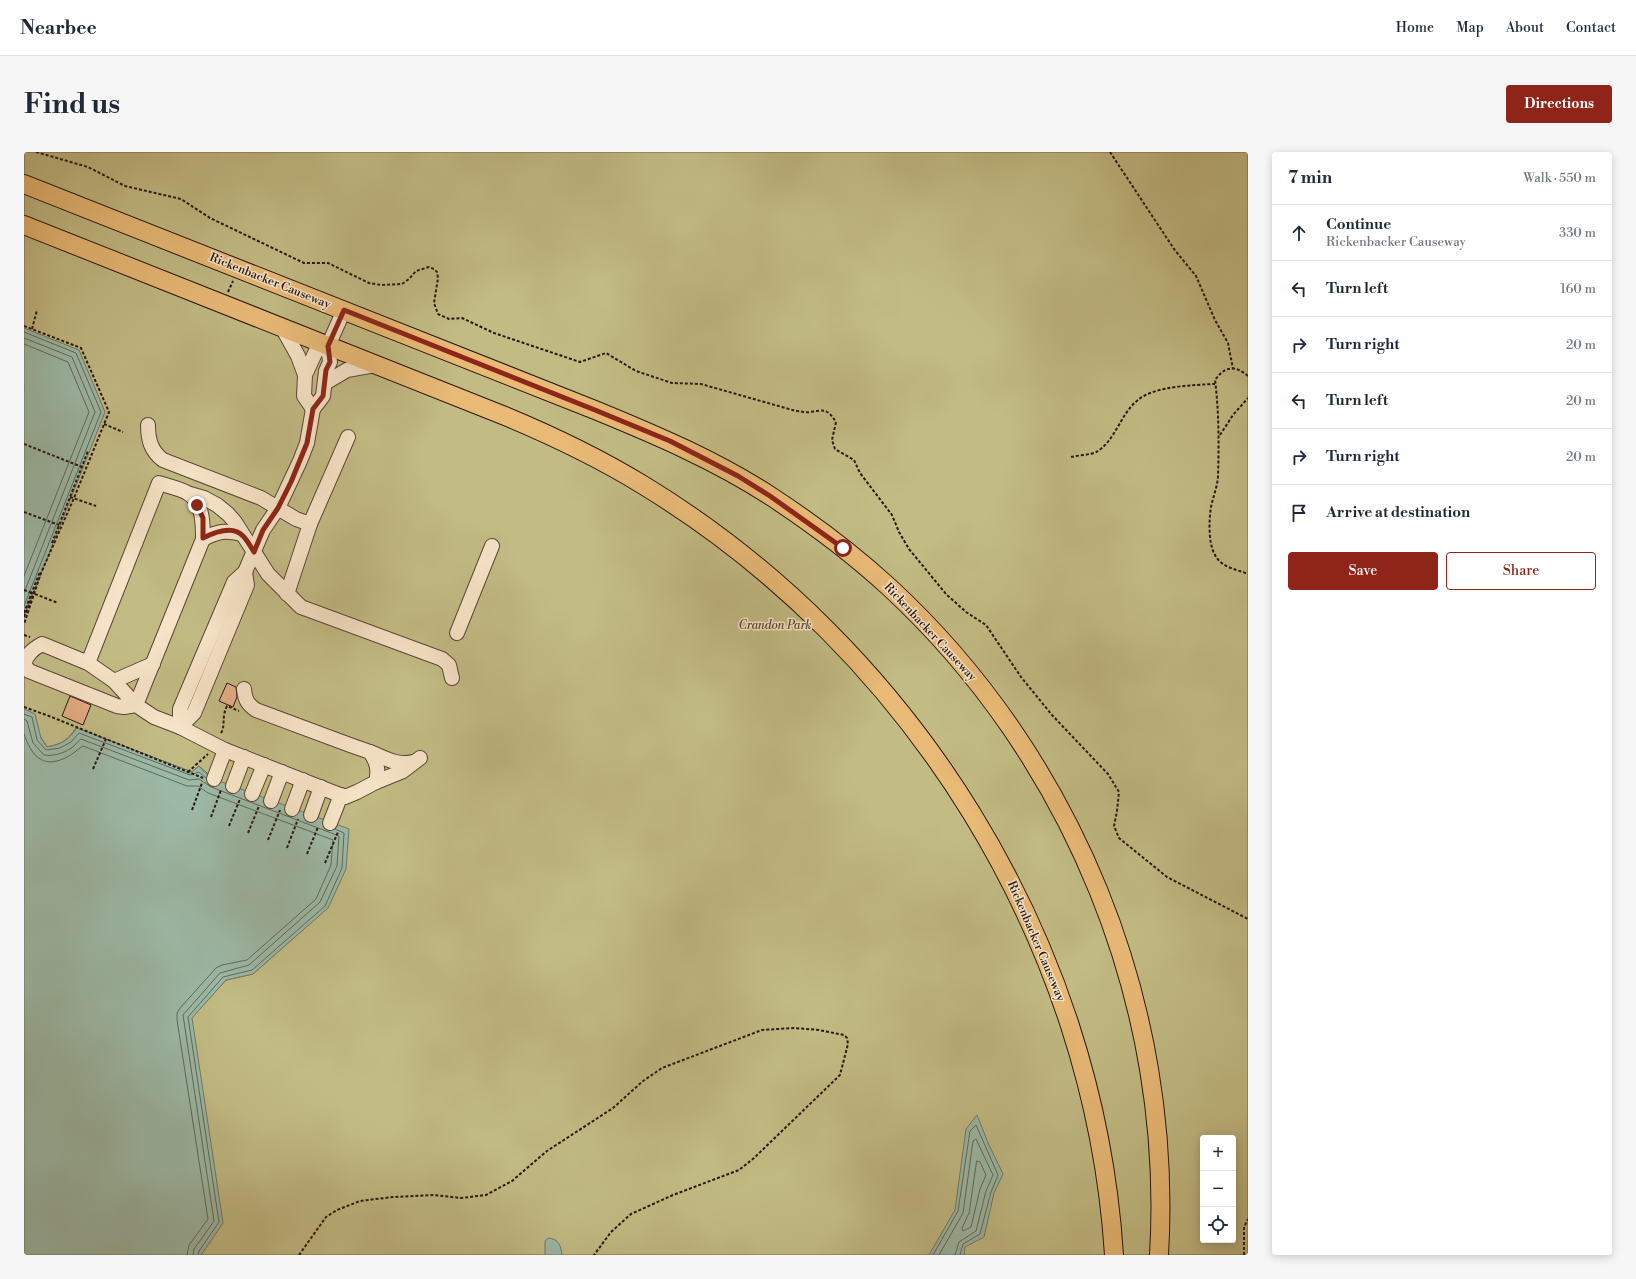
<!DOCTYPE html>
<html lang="en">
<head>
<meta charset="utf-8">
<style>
	body { margin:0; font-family:"Libre Bodoni",serif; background:#f6f6f7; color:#1f2937 }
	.controls { position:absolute; right:12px; bottom:12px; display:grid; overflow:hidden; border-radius:4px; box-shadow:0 2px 10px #0003 }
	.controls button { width:36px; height:36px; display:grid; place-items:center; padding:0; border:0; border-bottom:1px solid #e0e1e3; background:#fff; color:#1f2937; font:20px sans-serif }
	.stop { position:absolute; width:12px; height:12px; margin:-9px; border:3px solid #8f2418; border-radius:50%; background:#fff }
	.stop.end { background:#8f2418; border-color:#fff; box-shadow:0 1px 4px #0008 }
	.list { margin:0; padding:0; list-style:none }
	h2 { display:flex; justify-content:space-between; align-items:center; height:52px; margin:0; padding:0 16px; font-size:17px }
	h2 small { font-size:13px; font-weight:400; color:#747a83 }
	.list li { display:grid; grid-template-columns:26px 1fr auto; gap:12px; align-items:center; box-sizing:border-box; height:56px; padding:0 16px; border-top:1px solid #e0e1e3 }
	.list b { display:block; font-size:15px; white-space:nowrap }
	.list p { margin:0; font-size:13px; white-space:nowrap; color:#747a83 }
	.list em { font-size:13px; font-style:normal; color:#747a83 }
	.actions { display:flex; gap:8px; padding:12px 16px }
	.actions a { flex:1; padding:9px 0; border:1px solid #8f2418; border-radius:4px; text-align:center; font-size:14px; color:#8f2418 }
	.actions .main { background:#8f2418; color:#fff }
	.icon { flex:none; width:22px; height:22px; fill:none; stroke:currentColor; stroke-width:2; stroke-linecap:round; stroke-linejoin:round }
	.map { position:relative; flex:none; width:1224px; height:1103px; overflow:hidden; border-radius:4px }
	header { display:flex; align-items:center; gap:24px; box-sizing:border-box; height:56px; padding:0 20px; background:#fff; border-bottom:1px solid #e0e1e3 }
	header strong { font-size:19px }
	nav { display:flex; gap:22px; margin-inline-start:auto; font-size:14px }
	.intro { display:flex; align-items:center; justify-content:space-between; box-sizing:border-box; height:96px; padding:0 24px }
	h1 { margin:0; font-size:28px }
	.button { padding:10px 18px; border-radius:4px; background:#8f2418; color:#fff; font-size:14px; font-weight:700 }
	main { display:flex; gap:24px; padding:0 24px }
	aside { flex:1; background:#fff; border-radius:4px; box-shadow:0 2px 10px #0003 }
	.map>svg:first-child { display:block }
</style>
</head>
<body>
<header>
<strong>Nearbee</strong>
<nav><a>Home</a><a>Map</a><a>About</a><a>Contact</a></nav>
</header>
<div class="intro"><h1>Find us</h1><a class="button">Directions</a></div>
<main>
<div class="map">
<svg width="1224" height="1103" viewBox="0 0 1224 1103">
	<rect width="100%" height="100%" fill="#f2d5ab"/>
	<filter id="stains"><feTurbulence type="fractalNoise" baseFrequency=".005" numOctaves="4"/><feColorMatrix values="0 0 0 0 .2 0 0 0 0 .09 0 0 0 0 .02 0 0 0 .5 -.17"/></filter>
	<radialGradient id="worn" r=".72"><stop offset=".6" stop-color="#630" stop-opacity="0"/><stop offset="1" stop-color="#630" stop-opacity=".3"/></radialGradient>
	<path fill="#c2bb84" stroke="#76684a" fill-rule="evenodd" d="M 0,0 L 1224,0 L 1224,1103 L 177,1103 L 167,866 L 202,828 L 229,822 L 303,756 L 190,627 L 175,614 L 168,620 L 52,576 C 43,589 38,592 23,595 L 0,558 ZM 1179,986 L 1209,986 L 1209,1088 L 1179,1088 Z"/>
	<g fill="#9cb9a6" stroke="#6e786a">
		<polygon points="0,176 55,198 81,260 0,465"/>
		<path d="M 0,557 L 11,562 L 17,586 L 23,595 C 39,592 44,588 53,576 L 168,620 L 175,614 L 180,620 L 190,627 L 325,677 L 322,717 L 304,756 L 229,822 L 202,828 L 168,866 L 199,1071 L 177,1103 L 0,1103 Z"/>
		<polygon points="953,963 965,993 979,1022 970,1041 960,1085 941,1095 940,1103 905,1103 931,1058 942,977"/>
		<path d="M 524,1086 C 535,1087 537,1094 538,1103 L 521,1103 L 521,1089 Z"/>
	</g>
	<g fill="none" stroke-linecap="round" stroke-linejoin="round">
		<g stroke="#62685a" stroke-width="1">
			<polyline points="0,180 52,201 77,260 0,454"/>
			<polyline points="0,186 48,205 71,260 0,441"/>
			<polyline points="0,192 44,210 65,260 0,424"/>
			<polyline points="0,562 8,565 13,588 22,598 36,596 47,590 55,581 166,623 175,620 182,626"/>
			<path d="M 0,567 L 3,569 L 9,591 L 20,603 C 30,605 43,600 50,594 C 53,591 54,589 57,587 L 165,628 L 175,627 L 187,635 L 315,684 L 313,714 L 296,750 L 225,813 L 196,821 L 159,863 L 190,1069 L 170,1097 L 169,1103"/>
			<path d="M 0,582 C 7,603 18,617 41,606 C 48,603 54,597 59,594 L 163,634 L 174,634 L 184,641 L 309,688 L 307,713 L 292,747 L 223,808 L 198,813 L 192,816 L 157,855 L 153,861 L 153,868 L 184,1067 L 165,1093 L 163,1103"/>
			<polygon points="953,1009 956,1010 962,1023 956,1037 947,1075 939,1079 938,1076 945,1061"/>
			<polyline points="174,1103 175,1099 195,1070 164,865 199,825 228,818 301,754 318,716 320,681 311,677"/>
			<polyline points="909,1103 934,1059 946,979 952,973 974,1023 967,1040 956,1082 939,1092 936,1103"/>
			<polyline points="915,1103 939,1061 949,989 952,987 969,1023 962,1039 952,1079 935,1090 931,1103"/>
		</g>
	</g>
	<g fill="#e5ad85" stroke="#29160f">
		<polygon points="203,531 212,535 213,545 209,555 195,549"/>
		<polygon points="46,544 67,553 59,573 38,564"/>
	</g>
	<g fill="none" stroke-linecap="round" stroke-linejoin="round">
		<g stroke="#5b4636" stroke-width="16">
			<g id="minor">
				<polyline points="259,177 274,204 281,223"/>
				<polyline points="301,231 323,218 351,213"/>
				<polyline points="289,257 280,244 281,223 292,199 304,194"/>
				<path d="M 124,273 C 124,288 127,299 139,308 L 237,346 L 272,367 L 286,372"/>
				<polyline points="166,342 180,346 193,353 204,362 211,370 244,422 277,455 418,507 425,513 428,526"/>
				<path d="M 179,387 C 194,379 201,378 218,382"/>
				<polyline points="263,442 286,372 324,285"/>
				<polyline points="433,481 468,394"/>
				<path d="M 64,511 L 135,331 C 143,334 159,337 165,342 C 179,351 179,373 179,387 L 112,553 L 100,555 L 93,554 L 5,519 L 0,512 C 3,502 9,497 18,492 L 64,511 L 90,529 L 112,553 L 130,565 L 156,575 L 201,598 L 321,645 L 333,640 L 352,630 L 379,619 L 396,606"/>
				<polyline points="90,529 129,512"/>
				<path d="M 220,537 C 221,547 223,552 232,558 L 326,593 L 346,600 C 353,610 355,618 352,630"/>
				<polyline points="156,575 156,557 210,430 221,420 239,378 254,356 276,309 283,291 289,257 299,244 302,219 306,210 304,194 320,158"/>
				<polyline points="156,575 170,561 223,433 221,420"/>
				<path d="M 346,600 C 361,606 373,614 389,610"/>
				<polyline points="190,627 201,598"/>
				<polyline points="209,634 220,605"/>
				<polyline points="228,642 240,613"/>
				<polyline points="247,649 258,620"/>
				<polyline points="268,657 279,628"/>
				<polyline points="287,663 297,635"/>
				<polyline points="306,671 317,643"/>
			</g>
		</g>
		<g stroke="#29160f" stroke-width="20">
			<g id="major">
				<path d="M 0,32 L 571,258 C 632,283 693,309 748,345 C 789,372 829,402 865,435 C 1049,605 1150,853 1135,1103"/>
				<path d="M 0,73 L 481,264 C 529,284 575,306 619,333 C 887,496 1070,788 1090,1103"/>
			</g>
		</g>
		<g stroke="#29160f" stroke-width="2" stroke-dasharray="3 2" stroke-linecap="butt">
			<path d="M 12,0 L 64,15 L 101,34 L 157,47 L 186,66 L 280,111 L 304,111 L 345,131 L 357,133 L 378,132 L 385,127 L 392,119 L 405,115 L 410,117 L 413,120 L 414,126 L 410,151 L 414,162 L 425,167 L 438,166 L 470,181 L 556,210 L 582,201 L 612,219 L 648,231 L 677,232 L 772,259 C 777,259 782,261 786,260 C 800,258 803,256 812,270 L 808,288 L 811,297 L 830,308 L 836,321 L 868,363 L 875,380 L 885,397 L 922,442 L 942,460 L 962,473 L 997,525 L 1028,563 L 1084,622 L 1095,640 L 1093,659 L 1090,674 L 1095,686 L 1143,725 L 1224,767"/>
			<polyline points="1086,0 1150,97 1172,124 1191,168 1204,191 1209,217"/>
			<polyline points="204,140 209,129"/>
			<polyline points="0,174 57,196 85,260 50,346 17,421 0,472"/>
			<polyline points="8,177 13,158"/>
			<path d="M 1224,224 C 1211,213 1201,214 1191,228 C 1195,260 1195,292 1194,325 C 1193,336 1189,345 1187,355 C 1185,368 1184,391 1191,403 C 1198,416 1212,417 1224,422"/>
			<polyline points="80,272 99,280"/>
			<polyline points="1196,283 1209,263 1224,246"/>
			<polyline points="0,292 58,315"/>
			<path d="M 1047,305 C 1055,303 1068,303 1074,299 C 1092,287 1097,261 1114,248 C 1130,234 1170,233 1191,232"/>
			<polyline points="46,345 72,354"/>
			<polyline points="0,360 35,373"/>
			<polyline points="28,391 64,299"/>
			<polyline points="0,438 8,441"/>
			<polyline points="11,442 34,451"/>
			<polyline points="0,461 15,422 17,421"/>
			<polyline points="0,465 12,435"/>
			<polyline points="0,483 6,485"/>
			<polyline points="0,555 25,564 179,626"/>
			<path d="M 197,581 C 202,573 197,566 203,554 L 215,559"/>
			<polyline points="69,617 82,587"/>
			<polyline points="164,620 184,602"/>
			<polyline points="168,658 178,631"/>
			<polyline points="187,665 197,638"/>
			<polyline points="205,674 216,647"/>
			<polyline points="224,681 235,654"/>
			<polyline points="244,688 256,658"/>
			<polyline points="263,696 274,667"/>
			<polyline points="283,702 294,675"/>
			<polyline points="301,711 314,680"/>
			<polyline points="275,1103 302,1065 313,1058 336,1049 369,1045 410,1043 437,1046 462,1043 488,1029 523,999 589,956 619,929 638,916 738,878 770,876 795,878 820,883 823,886 824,892 816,923 730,1006 715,1018 649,1043 607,1062 587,1080 570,1103"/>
			<polyline points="1220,1103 1220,1075 1224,1067"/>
		</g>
		<use href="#minor" stroke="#f7e4c8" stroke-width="14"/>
		<use href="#major" stroke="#e9ba76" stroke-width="18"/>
	</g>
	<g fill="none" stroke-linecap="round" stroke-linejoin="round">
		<path stroke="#8f2418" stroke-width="5" d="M 173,353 L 179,366 L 179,386 C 189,381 209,373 219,384 C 223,388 227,395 230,400 L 239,378 L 254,356 L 267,330 L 283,291 L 289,257 L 299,244 L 302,218 L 306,210 L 304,194 L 320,158 L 571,258 L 646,289 L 714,324 L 746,344 L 819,396"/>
	</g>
	<g text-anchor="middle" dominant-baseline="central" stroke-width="3" stroke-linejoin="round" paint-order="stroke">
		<g font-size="12" fill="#29160f" stroke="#f7e4c8">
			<text transform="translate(246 129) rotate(22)">Rickenbacker Causeway</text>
			<text transform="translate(906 480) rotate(47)">Rickenbacker Causeway</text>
			<text transform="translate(1012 789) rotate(67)">Rickenbacker Causeway</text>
		</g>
		<g font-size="12" font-style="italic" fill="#574832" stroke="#f7e4c8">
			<text x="751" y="473">Crandon Park</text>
		</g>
	</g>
	<rect width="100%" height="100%" filter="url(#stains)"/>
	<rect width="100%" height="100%" fill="url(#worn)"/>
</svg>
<div class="controls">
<button>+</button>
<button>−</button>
<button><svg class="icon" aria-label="locate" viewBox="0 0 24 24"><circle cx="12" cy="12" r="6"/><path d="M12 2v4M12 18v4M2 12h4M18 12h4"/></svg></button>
</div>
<div class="stop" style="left:819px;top:396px"></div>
<div class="stop end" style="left:173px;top:353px"></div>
</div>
<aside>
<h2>7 min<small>Walk · 550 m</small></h2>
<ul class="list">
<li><svg class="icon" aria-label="ahead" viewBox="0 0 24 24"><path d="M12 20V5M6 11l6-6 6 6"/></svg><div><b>Continue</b><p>Rickenbacker Causeway</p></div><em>330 m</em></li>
<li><svg class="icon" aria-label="left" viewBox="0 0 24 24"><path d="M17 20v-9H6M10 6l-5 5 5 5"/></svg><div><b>Turn left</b></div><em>160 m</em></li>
<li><svg class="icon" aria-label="right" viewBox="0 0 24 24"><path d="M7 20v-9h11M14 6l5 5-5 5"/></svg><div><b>Turn right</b></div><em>20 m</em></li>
<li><svg class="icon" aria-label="left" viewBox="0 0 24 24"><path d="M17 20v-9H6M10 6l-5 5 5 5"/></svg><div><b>Turn left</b></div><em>20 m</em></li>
<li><svg class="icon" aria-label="right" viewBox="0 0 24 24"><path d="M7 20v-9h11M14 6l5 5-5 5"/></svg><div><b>Turn right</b></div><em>20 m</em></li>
<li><svg class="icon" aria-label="arrive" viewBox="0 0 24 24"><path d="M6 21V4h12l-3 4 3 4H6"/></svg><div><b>Arrive at destination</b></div></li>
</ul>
<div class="actions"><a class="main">Save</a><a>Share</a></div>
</aside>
</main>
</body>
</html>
